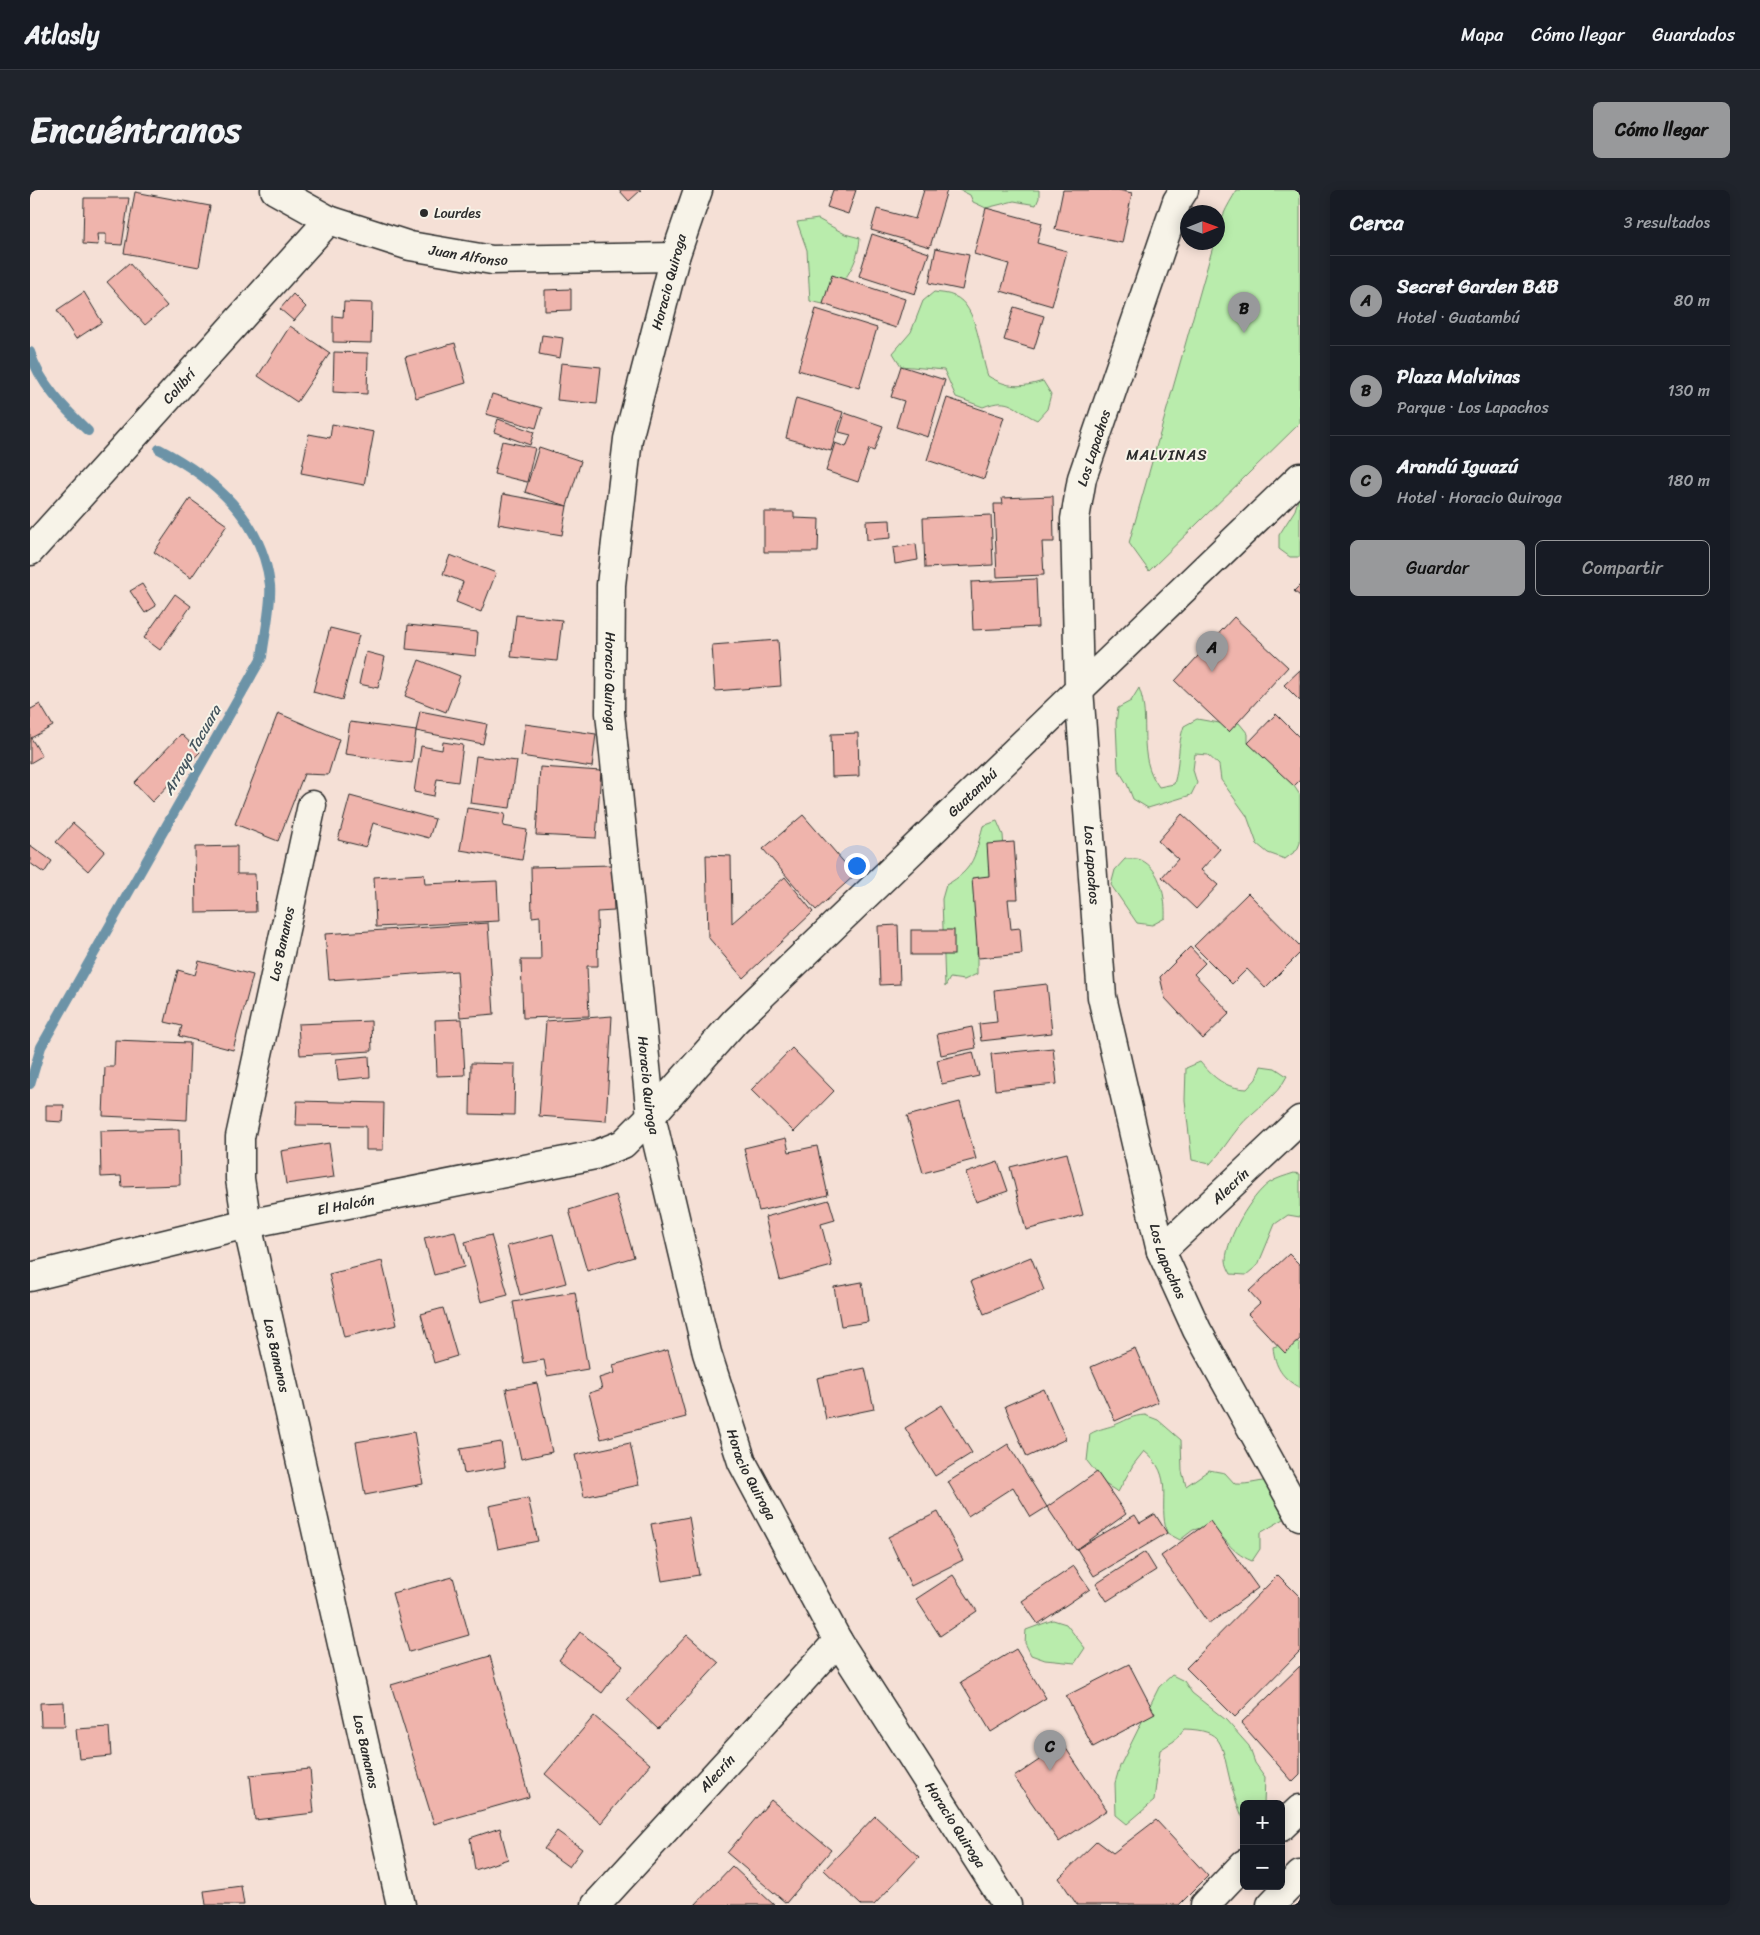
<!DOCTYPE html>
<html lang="es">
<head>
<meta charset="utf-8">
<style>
	body { margin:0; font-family:Sriracha,sans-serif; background:#20242c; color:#f1f3f6 }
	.controls { position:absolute; right:15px; bottom:15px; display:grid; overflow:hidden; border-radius:8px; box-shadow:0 2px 12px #0003 }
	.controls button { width:45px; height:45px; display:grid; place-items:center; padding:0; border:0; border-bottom:1px solid #363941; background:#171b24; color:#f1f3f6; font:25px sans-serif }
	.compass { position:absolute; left:1150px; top:15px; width:45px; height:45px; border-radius:50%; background:#171b24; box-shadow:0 2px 12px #0003; rotate:89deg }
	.you { position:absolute; left:826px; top:675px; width:18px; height:18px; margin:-12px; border:4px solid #fff; border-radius:50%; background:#1a73e8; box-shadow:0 0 0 8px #1a73e833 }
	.badge { display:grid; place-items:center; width:32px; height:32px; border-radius:50%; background:#98999b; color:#111; font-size:16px; font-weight:700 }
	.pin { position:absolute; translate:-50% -41px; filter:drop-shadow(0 1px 2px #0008) }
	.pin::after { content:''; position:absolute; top:26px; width:18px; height:15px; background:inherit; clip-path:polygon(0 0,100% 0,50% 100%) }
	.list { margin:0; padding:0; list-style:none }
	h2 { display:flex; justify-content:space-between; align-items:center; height:65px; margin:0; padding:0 20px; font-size:21px }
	h2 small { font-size:16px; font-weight:400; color:#9ea1a6 }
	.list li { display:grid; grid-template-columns:32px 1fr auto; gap:15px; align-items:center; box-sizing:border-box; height:90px; padding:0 20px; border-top:1px solid #363941 }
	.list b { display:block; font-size:19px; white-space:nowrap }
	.list p { margin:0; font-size:16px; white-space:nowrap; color:#9ea1a6 }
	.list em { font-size:16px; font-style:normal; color:#9ea1a6 }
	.actions { display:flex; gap:10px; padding:15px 20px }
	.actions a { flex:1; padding:11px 0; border:1px solid #98999b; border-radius:8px; text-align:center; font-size:18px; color:#98999b }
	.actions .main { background:#98999b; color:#111 }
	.map { position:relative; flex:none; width:1270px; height:1715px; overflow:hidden; border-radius:8px }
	header { display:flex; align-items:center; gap:30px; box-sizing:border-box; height:70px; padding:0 25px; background:#171b24; border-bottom:1px solid #363941 }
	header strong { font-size:24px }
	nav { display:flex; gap:28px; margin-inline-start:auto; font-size:18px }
	.intro { display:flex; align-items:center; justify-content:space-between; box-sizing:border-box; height:120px; padding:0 30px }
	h1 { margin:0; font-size:35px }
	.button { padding:12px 22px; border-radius:8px; background:#98999b; color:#111; font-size:18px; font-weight:700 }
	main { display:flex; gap:30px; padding:0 30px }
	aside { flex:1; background:#171b24; border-radius:8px; box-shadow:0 2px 12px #0003 }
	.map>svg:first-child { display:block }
</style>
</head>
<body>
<header>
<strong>Atlasly</strong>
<nav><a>Mapa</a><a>Cómo llegar</a><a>Guardados</a></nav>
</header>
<div class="intro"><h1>Encuéntranos</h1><a class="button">Cómo llegar</a></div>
<main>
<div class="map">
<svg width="1270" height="1715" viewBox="0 0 1270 1715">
	<rect width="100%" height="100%" fill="#f5e0d6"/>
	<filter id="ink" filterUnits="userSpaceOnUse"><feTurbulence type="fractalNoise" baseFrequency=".02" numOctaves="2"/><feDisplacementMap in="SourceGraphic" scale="10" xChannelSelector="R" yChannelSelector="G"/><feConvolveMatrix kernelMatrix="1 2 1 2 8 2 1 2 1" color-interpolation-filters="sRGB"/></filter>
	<g filter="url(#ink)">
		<g fill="#b9ecac" stroke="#728c6c">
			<polygon points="930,0 1009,0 1009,8 1006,15 984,11 956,18 943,12 940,5"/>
			<path d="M 1207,0 L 1270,0 L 1270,233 L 1119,381 L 1099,353 L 1184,53 L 1188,52 C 1188,31 1196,18 1207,0 Z"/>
			<path d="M 788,29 L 815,44 L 830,48 C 828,77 812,94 793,114 L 780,111 L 777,60 L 767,32 Z"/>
			<path d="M 904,102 C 910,103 918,103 924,106 C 948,115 950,165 958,186 C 978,198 991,198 1013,191 L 1021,204 L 1017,219 L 1007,230 C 983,219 981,206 953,217 L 926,207 L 914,180 L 871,176 L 863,163 L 881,142 L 893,111 Z"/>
			<polygon points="1270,303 1270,367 1260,367 1249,359 1249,345 1265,320"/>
			<path d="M 1109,498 C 1122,531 1105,564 1129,597 L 1144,594 C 1150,574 1147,555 1154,536 L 1167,529 L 1195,534 L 1209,533 L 1218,544 L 1218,553 L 1265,586 L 1264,596 L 1270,605 L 1270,653 L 1267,660 L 1255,669 L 1238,663 L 1227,654 L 1217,626 L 1191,590 L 1189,575 L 1178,565 L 1165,564 L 1163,580 L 1167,593 L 1161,605 L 1118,618 L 1103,609 L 1097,594 L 1088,579 L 1086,533 L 1088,518 L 1101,511 Z"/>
			<path d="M 967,631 L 973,645 L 974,659 L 947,752 L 947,784 L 934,790 L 920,788 L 915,797 L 912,709 L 916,695 C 945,679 945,665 953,636 Z"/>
			<path d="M 1095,669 C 1100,669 1107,668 1111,670 C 1131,679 1136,709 1135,728 L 1122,735 L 1107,733 L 1081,695 L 1085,680 Z"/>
			<path d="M 1170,872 C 1184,888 1195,898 1217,899 L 1226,889 L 1231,876 L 1245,878 L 1257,886 C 1247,907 1224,919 1209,937 C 1199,949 1191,963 1180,974 L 1162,970 L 1155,910 L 1156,878 Z"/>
			<path d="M 1264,983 L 1270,984 L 1270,1027 L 1258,1025 L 1245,1034 L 1228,1075 L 1216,1085 L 1201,1084 C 1199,1080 1196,1075 1196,1070 C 1197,1047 1221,1006 1239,993 C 1247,988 1255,986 1264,983 Z"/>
			<path d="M 1257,1153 L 1270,1153 L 1270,1198 C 1252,1188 1245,1177 1243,1157 Z"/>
			<path d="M 1115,1225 L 1128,1230 L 1151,1250 L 1152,1281 L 1156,1296 L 1179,1280 L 1195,1283 L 1205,1294 C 1220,1295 1232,1290 1247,1289 L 1262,1315 L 1254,1329 L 1230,1343 L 1230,1359 L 1222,1371 C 1198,1361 1198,1348 1179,1336 L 1163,1340 L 1150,1350 L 1137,1343 C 1127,1311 1146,1287 1114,1261 L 1103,1275 L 1088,1302 L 1075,1294 L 1057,1271 L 1060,1244 C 1070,1238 1078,1238 1087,1234 C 1099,1229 1101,1226 1115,1225 Z"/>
			<polygon points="1023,1430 1036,1434 1055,1458 1045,1473 1015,1470 1001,1465 995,1453 996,1440"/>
			<path d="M 1142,1485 L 1154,1491 L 1162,1503 L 1196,1530 L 1219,1556 L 1225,1573 L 1235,1587 L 1234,1614 L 1214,1614 L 1214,1631 C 1208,1617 1202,1601 1199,1586 C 1191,1554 1194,1540 1154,1539 L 1144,1551 L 1130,1560 L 1124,1611 L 1097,1634 L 1086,1625 L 1085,1593 L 1090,1576 L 1129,1497 Z"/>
		</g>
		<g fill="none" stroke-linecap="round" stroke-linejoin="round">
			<g stroke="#6c93a7" stroke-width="10">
				<path d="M 0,162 C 9,193 35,219 58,241"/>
				<path d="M 0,894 L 11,857 L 232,467 C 234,448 242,413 240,395 C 232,329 184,288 129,259"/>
			</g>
		</g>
		<g fill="#efb4ac" stroke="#2b2b2b">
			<polygon points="589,0 611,0 599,11"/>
			<polygon points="803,0 826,0 818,24 797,17"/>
			<polygon points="894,0 917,0 900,57 841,40 847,19 885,29"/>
			<polygon points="1033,0 1088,0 1102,3 1092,53 1025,39"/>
			<polygon points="105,2 180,16 169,77 94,63"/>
			<polygon points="54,8 99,8 92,55 76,54 76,44 67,44 68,55 53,54"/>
			<polygon points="956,18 1012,33 1007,53 1037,61 1022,116 971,101 979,74 944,64"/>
			<polygon points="842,44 899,63 885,104 829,86"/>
			<polygon points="906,58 939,65 932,100 899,93"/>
			<polygon points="99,73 137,116 115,135 77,92"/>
			<polygon points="802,85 875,109 866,138 793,114"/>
			<polygon points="541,99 541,120 515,121 515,100"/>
			<polygon points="54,102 72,132 46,149 27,120"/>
			<polygon points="263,104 276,117 264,131 250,119"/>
			<polygon points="314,112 342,113 341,153 303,152 303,126 313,127"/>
			<polygon points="984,117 1014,126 1004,159 974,150"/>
			<polygon points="786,119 847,138 829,198 768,180"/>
			<polygon points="260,136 300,163 267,212 228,186"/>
			<polygon points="512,145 533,148 530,168 509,164"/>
			<polygon points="425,153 436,193 386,208 375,167"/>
			<polygon points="304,162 338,163 337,204 303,202"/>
			<polygon points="531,173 571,177 567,214 527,210"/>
			<polygon points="871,176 915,190 898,247 866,237 874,211 861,207"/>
			<polygon points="462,204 512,218 506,238 456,224"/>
			<polygon points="766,208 813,222 801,261 756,248"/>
			<polygon points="917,208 974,227 954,289 897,270"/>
			<polygon points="815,223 853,236 844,261 839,259 828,292 796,281 805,253 816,257 821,245 809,242"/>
			<polygon points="468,229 504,242 500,255 464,242"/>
			<polygon points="302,234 344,242 334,295 271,283 279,244 300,248"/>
			<polygon points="472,251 505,258 497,292 464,284"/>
			<polygon points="509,257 551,271 537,316 495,302"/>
			<polygon points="473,304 537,316 532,345 468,334"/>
			<polygon points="1023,306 1024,352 1012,352 1014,385 967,387 964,314 973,314 972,308"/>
			<polygon points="160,309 197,335 161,388 124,362"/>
			<polygon points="734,322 764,322 764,328 789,329 788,362 734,362"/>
			<polygon points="961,325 963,375 895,378 893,328"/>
			<polygon points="860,330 861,348 837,350 836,331"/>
			<polygon points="886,354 888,370 865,374 863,358"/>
			<polygon points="420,365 466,383 451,422 426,412 433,392 413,384"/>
			<polygon points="1006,389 1008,437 943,440 941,392"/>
			<polygon points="112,394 126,416 115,423 100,401"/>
			<polygon points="1270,395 1270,406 1264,401"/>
			<polygon points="145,404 161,416 130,460 114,448"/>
			<polygon points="486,425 532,430 527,471 481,467"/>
			<polygon points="1204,427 1258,477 1199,542 1145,491"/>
			<polygon points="378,435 448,442 446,466 376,459"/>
			<polygon points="300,438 329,445 312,510 283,502"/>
			<polygon points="748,450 751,496 685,501 682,455"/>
			<polygon points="336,462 355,467 348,498 329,494"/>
			<polygon points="389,470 430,486 416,522 375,506"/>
			<polygon points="1270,480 1270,511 1254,495"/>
			<polygon points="10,514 23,536 1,548 12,566 0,573 0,518 1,519"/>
			<polygon points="390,521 457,534 453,554 386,541"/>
			<polygon points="248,523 309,549 298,585 274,584 248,651 205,634"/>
			<polygon points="1246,524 1270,548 1270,590 1264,596 1218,553"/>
			<polygon points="320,532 386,541 382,573 315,564"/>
			<polygon points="495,534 566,544 562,577 491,566"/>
			<polygon points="828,543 829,586 802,587 801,544"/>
			<polygon points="151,544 170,562 122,612 104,593"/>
			<polygon points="413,552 433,555 428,592 407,589 404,606 384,602 391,556 412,560"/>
			<polygon points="446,566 487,571 480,618 440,613"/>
			<polygon points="510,577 571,581 566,648 506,645"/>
			<polygon points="320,606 405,629 399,648 343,633 336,657 308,650"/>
			<polygon points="437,618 475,624 473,636 497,640 492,670 430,660"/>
			<polygon points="1152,624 1190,659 1171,680 1188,695 1166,719 1132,687 1148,669 1128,651"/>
			<polygon points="773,625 825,685 786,720 733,659"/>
			<polygon points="43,633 75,661 58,681 26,652"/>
			<polygon points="984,652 988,709 978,709 981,739 990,738 992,764 948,768 942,688 959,686 957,654"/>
			<polygon points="0,655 22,671 14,683 0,673"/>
			<polygon points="207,656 207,684 225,684 226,722 166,723 165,657"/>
			<polygon points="676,665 701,666 702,733 755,687 783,722 713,788 678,747"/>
			<polygon points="582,675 584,721 567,722 568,776 557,776 559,826 493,828 491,770 511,770 510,726 502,727 501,677"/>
			<polygon points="394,684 395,694 467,691 469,731 346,737 344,687"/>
			<polygon points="1218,703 1270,756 1270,763 1235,798 1217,779 1202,794 1164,756"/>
			<polygon points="458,733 464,824 430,827 427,781 299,790 295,744"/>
			<polygon points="868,735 870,794 850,795 848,736"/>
			<rect x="881" y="740" width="43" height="25"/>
			<polygon points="1160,757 1175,773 1164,784 1200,823 1173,849 1135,808 1130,787"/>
			<polygon points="169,771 223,785 203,860 149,846 152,836 135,832 148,780 165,785"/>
			<polygon points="1017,794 1022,843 951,851 949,834 967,832 964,800"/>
			<polygon points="582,826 576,931 509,926 516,831"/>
			<polygon points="432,829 435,885 407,886 405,830"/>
			<polygon points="341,831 342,861 270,865 268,834"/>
			<polygon points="942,837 946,858 911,865 907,844"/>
			<polygon points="85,850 160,853 157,930 73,926 75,877 84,877"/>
			<polygon points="762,858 804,901 764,942 721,900"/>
			<polygon points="1023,858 1027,894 965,900 961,864"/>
			<polygon points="943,862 949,886 912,894 907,870"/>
			<polygon points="339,866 340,887 308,890 306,869"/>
			<polygon points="441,873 485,874 484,925 440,924"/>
			<polygon points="267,911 354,913 353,960 336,960 336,936 266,935"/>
			<polygon points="930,912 946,969 893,983 877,926"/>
			<polygon points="16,915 34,915 33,932 16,931"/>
			<polygon points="149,939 150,995 92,997 91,986 71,987 70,941"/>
			<polygon points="756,948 759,962 787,956 798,1005 729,1021 714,958"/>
			<polygon points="299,953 304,987 256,994 251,961"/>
			<polygon points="1037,963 1053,1025 996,1040 980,977"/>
			<polygon points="968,972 978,1001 946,1012 936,983"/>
			<polygon points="586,1005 604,1067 557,1081 539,1020"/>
			<polygon points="799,1010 805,1030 791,1034 802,1076 750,1090 735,1027"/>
			<polygon points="425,1041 434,1077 404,1085 394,1048"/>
			<polygon points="523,1044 536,1093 490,1105 477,1056"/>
			<polygon points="461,1045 478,1105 451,1112 435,1052"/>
			<polygon points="1259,1064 1270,1075 1270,1149 1255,1163 1218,1124 1230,1113 1219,1101"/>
			<polygon points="1001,1067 1014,1100 954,1124 941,1091"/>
			<polygon points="352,1071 367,1135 314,1147 299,1084"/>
			<polygon points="832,1092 838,1132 811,1136 804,1097"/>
			<polygon points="545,1102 558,1179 517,1186 514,1170 494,1173 483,1112"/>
			<polygon points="413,1118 427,1166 404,1173 391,1124"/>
			<polygon points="1105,1158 1128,1212 1085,1231 1061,1177"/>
			<polygon points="638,1160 656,1227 571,1249 559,1203 572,1199 569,1188 585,1183 583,1175"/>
			<polygon points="835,1178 844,1219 796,1229 787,1188"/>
			<polygon points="507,1193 522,1262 491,1269 476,1199"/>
			<polygon points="1014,1199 1036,1249 997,1267 975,1216"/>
			<polygon points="912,1215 942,1263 905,1286 875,1238"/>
			<polygon points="384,1242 393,1294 335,1305 326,1252"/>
			<polygon points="471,1252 475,1277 434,1284 430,1259"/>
			<polygon points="600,1253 609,1295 554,1307 545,1265"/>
			<polygon points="978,1254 1017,1317 1001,1327 983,1297 938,1326 918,1292"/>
			<polygon points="1067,1282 1096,1324 1046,1360 1017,1317"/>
			<polygon points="498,1308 508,1351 468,1359 459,1316"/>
			<polygon points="908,1322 933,1370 881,1396 858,1347"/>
			<polygon points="1125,1324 1137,1343 1064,1386 1047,1359 1105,1325 1110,1333"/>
			<polygon points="659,1327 669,1385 632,1391 621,1334"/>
			<polygon points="1180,1331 1228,1398 1179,1434 1131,1366"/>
			<polygon points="1115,1362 1126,1380 1077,1411 1066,1394"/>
			<polygon points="1044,1376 1060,1399 1008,1434 992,1411"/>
			<polygon points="923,1385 947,1421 910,1446 886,1409"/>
			<polygon points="1248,1385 1270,1407 1270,1461 1205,1527 1156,1478"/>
			<polygon points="423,1387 439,1445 379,1462 362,1403"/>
			<polygon points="550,1442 593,1475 572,1503 529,1470"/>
			<polygon points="657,1445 689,1473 628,1539 597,1510"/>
			<polygon points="986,1459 1016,1508 961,1542 931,1492"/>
			<polygon points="460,1466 499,1607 404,1634 361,1495"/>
			<polygon points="1099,1474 1125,1524 1063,1557 1036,1506"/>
			<polygon points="1270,1476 1270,1585 1263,1592 1211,1533"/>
			<polygon points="34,1512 35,1536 11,1536 10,1513"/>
			<polygon points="564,1526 620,1574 571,1633 515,1584"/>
			<polygon points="79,1537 81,1566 49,1569 46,1539"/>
			<polygon points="1033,1554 1077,1620 1029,1652 984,1587"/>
			<polygon points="280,1579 284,1623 225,1630 220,1585"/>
			<polygon points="741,1610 801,1660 756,1713 697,1663"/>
			<polygon points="845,1626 889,1667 844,1715 831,1715 794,1680"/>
			<polygon points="1126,1630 1178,1686 1149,1715 1047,1715 1029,1688 1067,1651 1083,1663"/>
			<polygon points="470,1638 478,1669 445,1680 440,1648"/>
			<polygon points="527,1641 552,1659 539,1677 514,1659"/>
			<polygon points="702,1676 744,1715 665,1715"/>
			<polygon points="211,1696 214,1715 176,1715 174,1701"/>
		</g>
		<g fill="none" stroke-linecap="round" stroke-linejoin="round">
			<g stroke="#2b2b2b" stroke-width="31">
				<g id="minor">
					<path id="s1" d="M 245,0 L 299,30 L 380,56 L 462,70 L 645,67"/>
					<path id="s2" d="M 1154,0 L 1147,11 L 1052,288 L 1045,329 L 1049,499 L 1072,807 L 1131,1061 L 1167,1140 L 1270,1326"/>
					<path id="s3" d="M 0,361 L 299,30"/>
					<path id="s4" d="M 282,615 L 210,947 L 210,989 L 217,1034 L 371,1715"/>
					<path id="s5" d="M 1131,1061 L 1270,930"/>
					<path id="s6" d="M 0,1087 L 217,1034 L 565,965 L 593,954 L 621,926 L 705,831 L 1270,287"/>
					<path id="s7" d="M 566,1715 L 808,1451"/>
				</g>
			</g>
			<g stroke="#2b2b2b" stroke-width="31">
				<g id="major">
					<path id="s8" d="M 668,0 L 645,67 L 598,249 L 581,395 L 580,523 L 621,926 L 677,1163 L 712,1272 L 808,1451 L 977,1715"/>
					<polyline points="1251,1637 1270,1619"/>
					<polyline points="1175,1715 1214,1674"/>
					<polyline points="1241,1715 1270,1685"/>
				</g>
			</g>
			<use href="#minor" stroke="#f7f3e8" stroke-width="28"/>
			<use href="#major" stroke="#f7f3e8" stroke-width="28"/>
		</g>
	</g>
	<circle fill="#2b2b2b" stroke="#f7f3e8" stroke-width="2" cx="394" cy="23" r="5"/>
	<g text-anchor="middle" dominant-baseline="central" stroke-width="4" stroke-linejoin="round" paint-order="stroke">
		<g font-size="14" fill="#2b2b2b" stroke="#f7f3e8" text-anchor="start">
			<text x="404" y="23">Lourdes</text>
		</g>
		<g font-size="14" fill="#2b2b2b" stroke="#f7f3e8">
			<text stroke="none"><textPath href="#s1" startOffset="206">Juan Alfonso</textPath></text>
			<text transform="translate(639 92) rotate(-75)">Horacio Quiroga</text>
			<text stroke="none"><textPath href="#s3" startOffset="222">Colibrí</textPath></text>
			<text transform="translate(1064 258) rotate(-72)">Los Lapachos</text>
			<text stroke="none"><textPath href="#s8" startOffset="502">Horacio Quiroga</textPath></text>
			<text stroke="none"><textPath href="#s6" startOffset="1104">Guatambú</textPath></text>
			<text stroke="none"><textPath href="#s2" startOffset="694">Los Lapachos</textPath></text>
			<text transform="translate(252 754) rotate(-78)">Los Bananos</text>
			<text stroke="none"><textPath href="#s8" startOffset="908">Horacio Quiroga</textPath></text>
			<text stroke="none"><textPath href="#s5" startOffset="95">Alecrín</textPath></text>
			<text stroke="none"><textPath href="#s6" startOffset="324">El Halcón</textPath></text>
			<text stroke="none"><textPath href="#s2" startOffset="1099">Los Lapachos</textPath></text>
			<text stroke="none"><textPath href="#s4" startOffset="562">Los Bananos</textPath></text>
			<text stroke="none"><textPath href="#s8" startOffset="1312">Horacio Quiroga</textPath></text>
			<text stroke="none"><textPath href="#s4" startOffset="968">Los Bananos</textPath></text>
			<text stroke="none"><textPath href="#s7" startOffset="179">Alecrín</textPath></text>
			<text stroke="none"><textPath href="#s8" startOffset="1718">Horacio Quiroga</textPath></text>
		</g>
		<g font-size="15" letter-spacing="1" fill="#2b2b2b" stroke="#f7f3e8">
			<text x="1137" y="265">MALVINAS</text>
		</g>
		<g font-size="15" font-style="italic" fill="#46565f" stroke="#f7f3e8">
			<text transform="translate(162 560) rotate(-60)">Arroyo Tacuara</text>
		</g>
	</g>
</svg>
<div class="controls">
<button>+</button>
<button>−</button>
</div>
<svg class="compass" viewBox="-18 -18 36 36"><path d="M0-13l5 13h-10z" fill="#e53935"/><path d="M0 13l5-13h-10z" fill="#9ea1a6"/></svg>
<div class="you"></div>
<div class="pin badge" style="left:1182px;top:482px">A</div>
<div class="pin badge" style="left:1214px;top:143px">B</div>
<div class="pin badge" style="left:1020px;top:1581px">C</div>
</div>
<aside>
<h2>Cerca<small>3 resultados</small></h2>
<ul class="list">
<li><span class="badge">A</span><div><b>Secret Garden B&amp;B</b><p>Hotel · Guatambú</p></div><em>80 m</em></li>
<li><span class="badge">B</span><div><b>Plaza Malvinas</b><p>Parque · Los Lapachos</p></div><em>130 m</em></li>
<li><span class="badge">C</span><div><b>Arandú Iguazú</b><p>Hotel · Horacio Quiroga</p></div><em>180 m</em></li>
</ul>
<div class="actions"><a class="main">Guardar</a><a>Compartir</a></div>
</aside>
</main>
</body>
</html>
